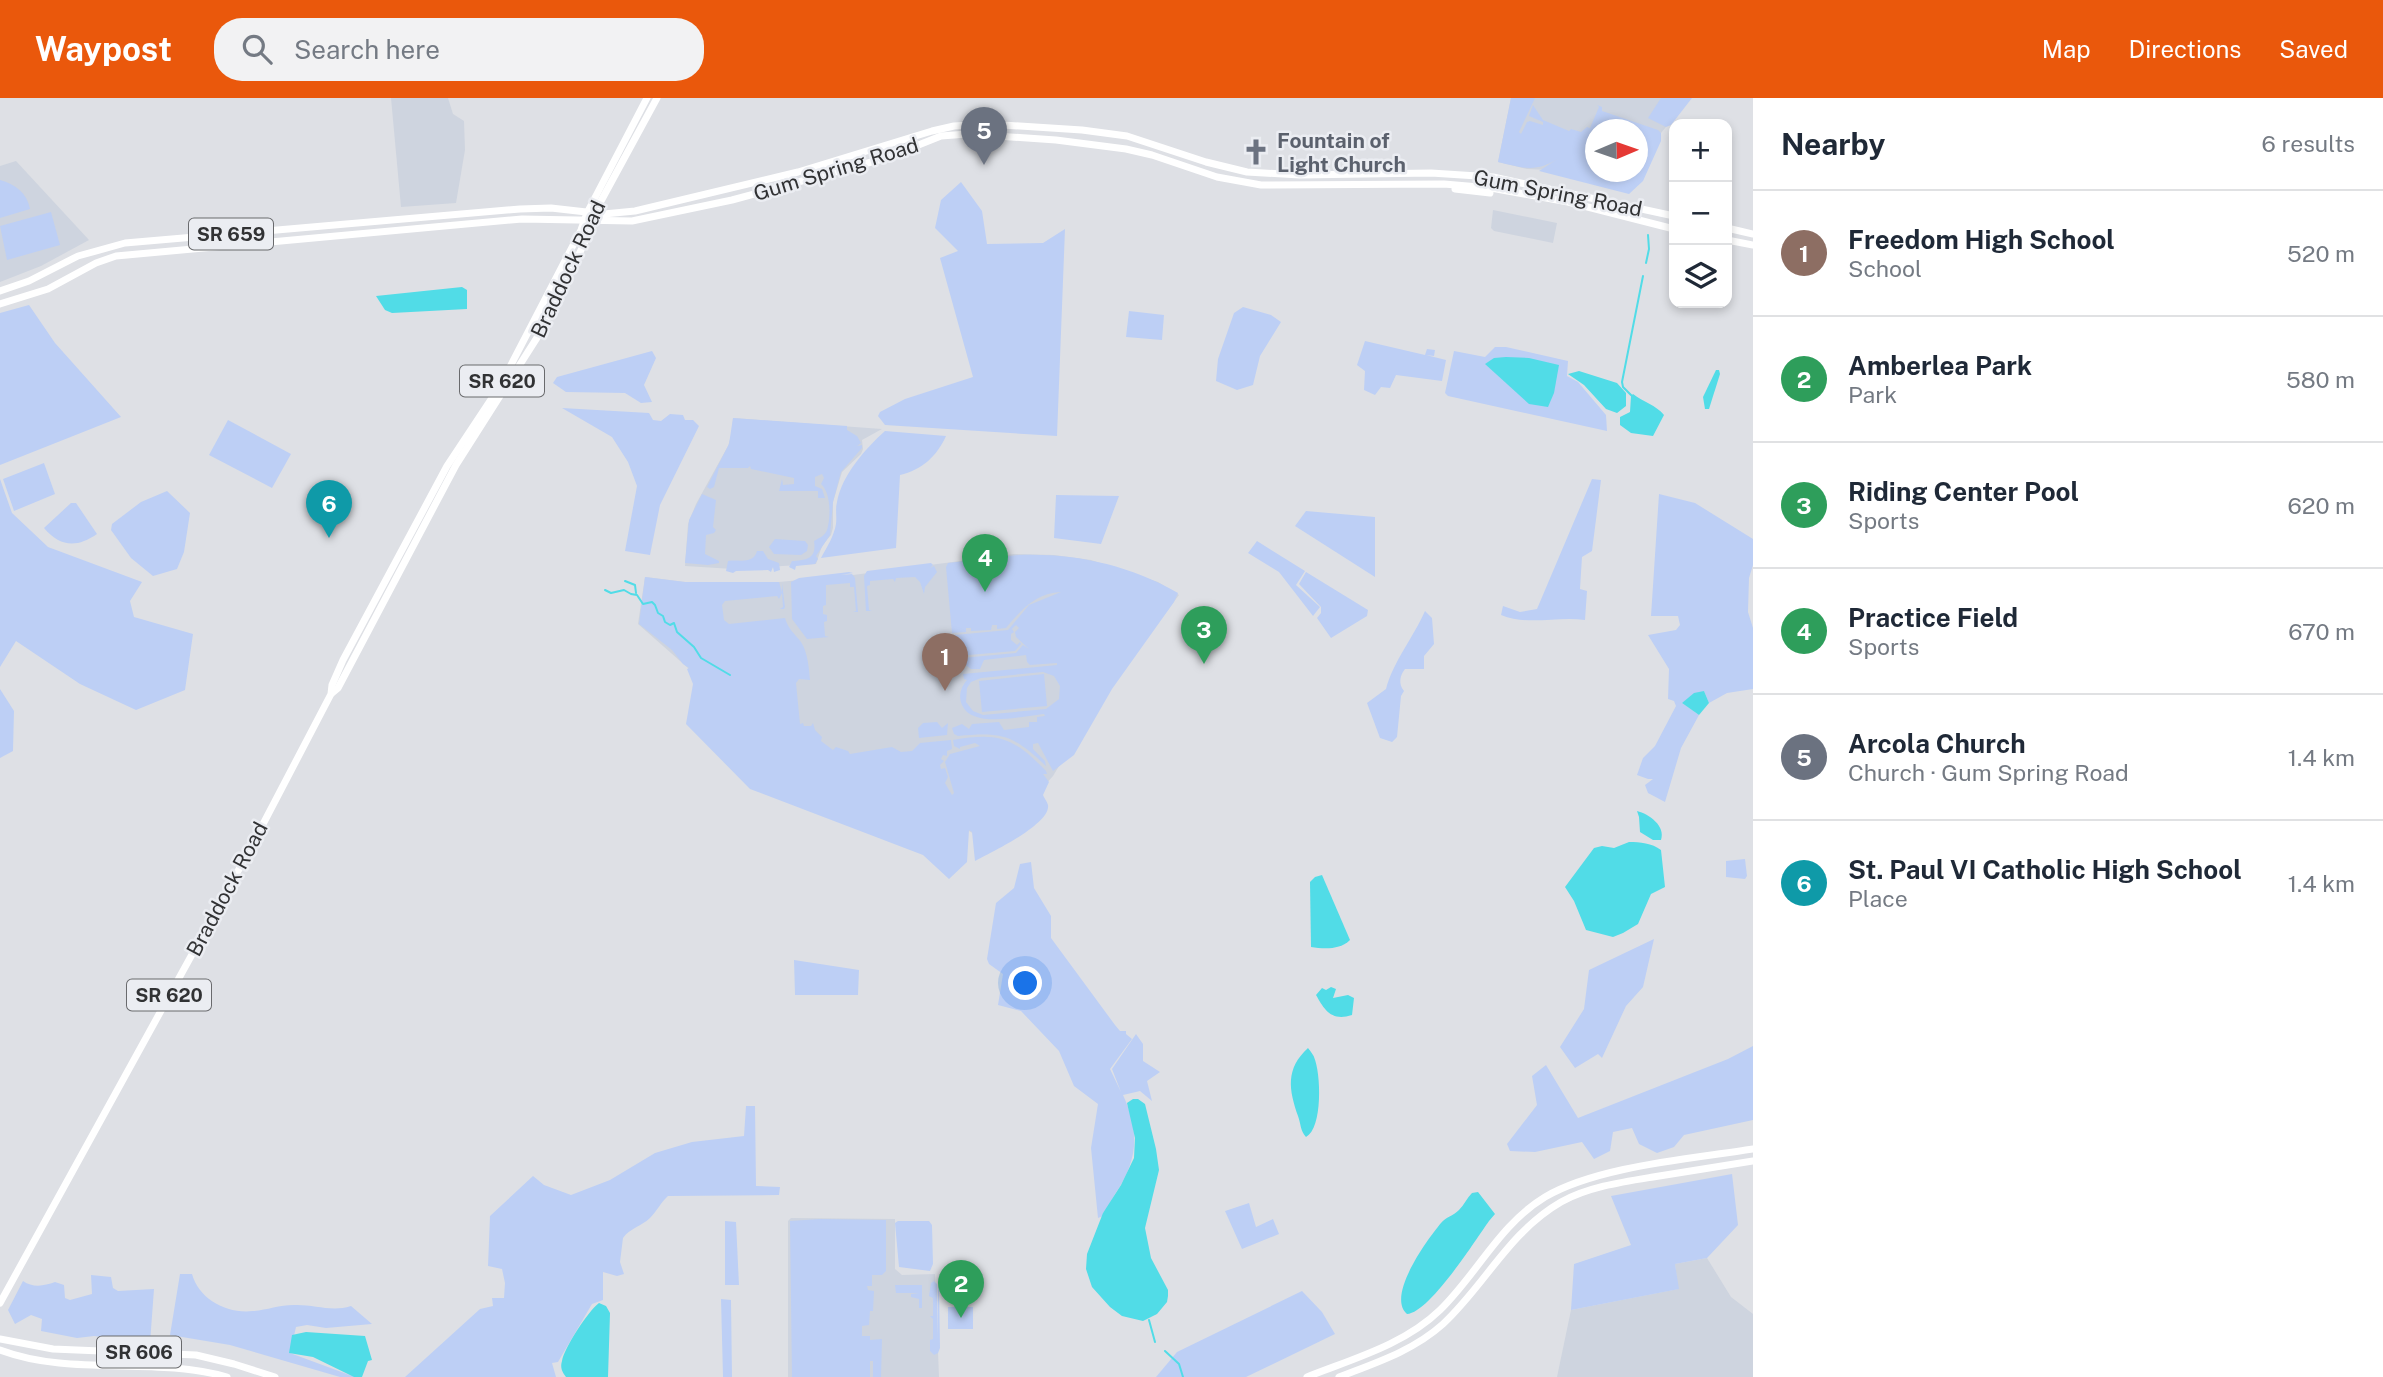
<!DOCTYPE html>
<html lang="en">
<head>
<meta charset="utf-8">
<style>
	body { margin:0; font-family:"Public Sans",sans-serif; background:#f2f2f3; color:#1f2937 }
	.controls { position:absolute; right:21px; top:21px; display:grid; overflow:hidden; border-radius:14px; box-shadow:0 4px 10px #0003 }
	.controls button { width:63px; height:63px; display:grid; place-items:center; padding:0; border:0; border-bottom:2px solid #e0e1e3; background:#fff; color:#1f2937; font:35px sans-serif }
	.compass { position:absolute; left:1585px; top:21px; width:63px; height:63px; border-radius:50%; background:#fff; box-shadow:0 4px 10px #0003; rotate:88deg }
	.you { position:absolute; left:1026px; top:886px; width:24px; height:24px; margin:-18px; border:5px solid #fff; border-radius:50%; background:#1a73e8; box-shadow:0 0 0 10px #1a73e833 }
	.badge { display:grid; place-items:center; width:46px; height:46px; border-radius:50%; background:#ea580c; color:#fff; font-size:23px; font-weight:700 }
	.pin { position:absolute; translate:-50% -58px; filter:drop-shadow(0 2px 4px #0008) }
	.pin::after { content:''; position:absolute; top:37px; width:24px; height:21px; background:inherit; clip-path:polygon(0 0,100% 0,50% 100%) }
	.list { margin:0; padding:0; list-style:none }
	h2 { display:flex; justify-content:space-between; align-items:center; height:91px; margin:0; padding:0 28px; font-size:30px }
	h2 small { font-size:23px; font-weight:400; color:#747a83 }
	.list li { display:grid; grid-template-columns:46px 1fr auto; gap:21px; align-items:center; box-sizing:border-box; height:126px; padding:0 28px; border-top:2px solid #e0e1e3 }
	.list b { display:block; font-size:26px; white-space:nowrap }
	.list p { margin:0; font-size:23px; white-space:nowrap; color:#747a83 }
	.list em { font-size:23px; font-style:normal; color:#747a83 }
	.icon { flex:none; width:38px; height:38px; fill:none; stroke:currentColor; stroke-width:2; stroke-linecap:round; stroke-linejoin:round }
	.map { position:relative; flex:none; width:1753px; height:1279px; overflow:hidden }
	header { display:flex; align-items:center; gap:42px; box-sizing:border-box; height:98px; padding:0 35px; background:#ea580c; color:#fff }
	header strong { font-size:33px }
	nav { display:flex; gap:38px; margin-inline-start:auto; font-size:24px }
	.search { width:490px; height:63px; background:#f2f2f3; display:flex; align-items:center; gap:18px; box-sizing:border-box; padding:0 24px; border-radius:28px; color:#747a83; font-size:26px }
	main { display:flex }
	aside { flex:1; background:#fff }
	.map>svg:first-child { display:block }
</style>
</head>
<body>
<header>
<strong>Waypost</strong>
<div class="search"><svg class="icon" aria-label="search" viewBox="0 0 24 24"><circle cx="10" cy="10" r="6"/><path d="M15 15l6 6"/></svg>Search here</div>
<nav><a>Map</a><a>Directions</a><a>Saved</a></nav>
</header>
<main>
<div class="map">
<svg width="1753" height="1279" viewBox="0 0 1753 1279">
	<rect width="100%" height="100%" fill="#dee0e5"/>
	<g fill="#ced4df">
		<polygon points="391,0 448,0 453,16 464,23 465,52 456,105 401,109"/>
		<polygon points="1511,0 1689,0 1661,35 1598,16 1590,33 1550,72 1527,71 1498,64"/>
		<polygon points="16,63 89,142 41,168 0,184 0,68"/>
		<polygon points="1493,112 1557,125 1553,145 1494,133 1491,130"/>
		<polygon points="733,320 882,331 862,342 863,351 861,356 842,374 833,404 833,430 831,437 822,448 816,466 733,471 685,468 688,426 696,406 728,348 732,335"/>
		<polygon points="1014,456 1054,457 1091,462 1158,484 1179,497 1094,610 1053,678 992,746 690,576 688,570 638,526 645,479 685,484 779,484 853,477"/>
		<polygon points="791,1120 895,1121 895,1171 902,1177 935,1176 939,1279 788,1279 788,1123"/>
		<polygon points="1707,1160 1731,1199 1753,1216 1753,1279 1557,1279 1571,1212 1678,1191 1675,1166"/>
	</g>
	<g fill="#bdcff5" fill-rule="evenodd">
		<path d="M 1511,0 L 1535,0 L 1519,34 L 1521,36 L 1527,24 L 1530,23 L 1543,27 L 1543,24 L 1529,18 L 1533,7 L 1543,22 L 1569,33 L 1571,31 L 1581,34 L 1587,29 L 1590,30 L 1599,9 L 1597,7 L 1602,9 L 1602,13 L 1658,32 L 1661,35 L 1661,43 L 1643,83 L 1629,96 L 1539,73 L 1559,60 C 1536,75 1523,70 1498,64 ZM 1596,32 L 1638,32 L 1638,74 L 1596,74 Z"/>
		<polygon points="1661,0 1692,0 1671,27 1666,29 1648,20"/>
		<path d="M 0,82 C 15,86 27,95 30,111 L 0,120 Z"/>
		<polygon points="961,84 982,113 987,146 1043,145 1065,131 1057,338 885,327 878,318 880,314 905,301 973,279 940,160 958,153 935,130 941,102"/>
		<polygon points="51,114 60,147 7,162 0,128"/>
		<polygon points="29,207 55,245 121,319 0,367 0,215"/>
		<polygon points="1243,209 1271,217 1281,224 1260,258 1253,287 1237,292 1216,283 1218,261 1234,215"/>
		<polygon points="1129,213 1164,217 1162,242 1126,239"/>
		<polygon points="1365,243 1425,257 1427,251 1435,252 1434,258 1426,257 1446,262 1442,283 1396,277 1390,290 1381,289 1375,297 1364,292 1365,273 1357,267"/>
		<polygon points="1495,249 1506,249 1568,263 1567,278 1578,284 1606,317 1607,333 1448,298 1445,295 1454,253 1485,259"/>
		<polygon points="652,253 656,260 644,287 652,304 641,305 625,295 566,294 553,285 557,279"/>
		<polygon points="562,310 649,315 653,322 661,323 670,316 683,317 685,322 693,322 699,328 660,407 650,457 625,453 637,388 628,364 612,339"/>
		<path d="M 733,320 L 847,328 L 847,332 L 857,338 L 861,345 L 857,348 L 862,347 L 862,350 L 841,374 L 833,404 L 830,437 L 816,458 L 818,461 L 815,466 L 796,468 L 795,472 L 789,469 L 792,463 C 806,462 817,461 814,443 C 819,440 825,438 827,432 C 831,419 831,395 821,386 L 824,380 L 822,376 L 815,379 L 815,388 L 822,391 L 825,400 L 818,400 L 818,393 L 779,393 L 782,381 L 783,387 L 794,386 L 794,380 L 751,371 L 750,368 L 748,370 L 719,370 L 714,389 L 710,391 L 707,389 L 729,346 Z"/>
		<polygon points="228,322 291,356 272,390 209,357"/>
		<path d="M 885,333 L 946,338 C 937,358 922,372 900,377 L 896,450 L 821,460 C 827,449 834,438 836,426 C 837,418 835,411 837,404 C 842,377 865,351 885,333 Z"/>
		<polygon points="44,365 55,396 14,413 3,381"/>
		<polygon points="0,381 12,415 48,449 142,484 130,503 134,519 193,536 185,592 136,612 80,586 16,543 0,569"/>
		<path d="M 1592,381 L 1601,382 L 1592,453 L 1582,459 L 1580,491 L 1587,493 L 1585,522 C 1557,518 1528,528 1501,517 L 1503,508 L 1520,514 L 1537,511 Z"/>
		<polygon points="167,393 190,415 184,454 177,471 153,478 131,460 111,432 112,426 141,404"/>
		<polygon points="702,396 716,402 713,429 716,432 714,435 706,437 705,456 719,463 719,465 708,467 685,465 689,422"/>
		<polygon points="1659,396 1695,405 1753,441 1753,467 1749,480 1748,514 1753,530 1753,591 1727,595 1709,605 1704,593 1682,605 1699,617 1681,650 1665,704 1648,695 1645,687 1653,681 1648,681 1637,677 1643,660 1655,648 1676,608 1674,603 1668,601 1669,571 1648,537 1676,532 1680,527 1678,518 1651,518"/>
		<polygon points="1056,397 1119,398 1101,446 1054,440"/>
		<path d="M 71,405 L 76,405 L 97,436 C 77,450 60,449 44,430 Z"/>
		<polygon points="1306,413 1375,419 1375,479 1295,428"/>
		<polygon points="775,441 805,443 808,447 807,453 801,457 774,456 769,449"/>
		<polygon points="1257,443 1305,473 1296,487 1320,509 1313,518 1279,474 1248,455"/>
		<path d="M 757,453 L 763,453 L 768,461 L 779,465 L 780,472 L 774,474 L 773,469 L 771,474 L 768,472 L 736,473 L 733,475 L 726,473 L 728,463 C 739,461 753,467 757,453 Z"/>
		<path d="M 1019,457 C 1075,455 1129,467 1178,495 L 1174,504 L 1112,591 L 1074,657 L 1053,673 L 1038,645 L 1033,646 L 1033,651 L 1045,663 L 1046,668 C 1013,637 1003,634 958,638 L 954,636 L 952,630 L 962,626 L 969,631 L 972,626 L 999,624 L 1004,632 L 1029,629 L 1029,624 L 1037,624 L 1037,619 L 1045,618 L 1044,616 C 1023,618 972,631 962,607 C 958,598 961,589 967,582 L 964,581 L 963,576 L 1057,567 L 1057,565 L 1030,567 L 1027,564 L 1026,557 L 984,562 L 980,571 L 971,571 L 963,565 L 962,560 L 1016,555 L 1023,547 L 1029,551 L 1016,539 L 1015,534 L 1019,530 L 1016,527 L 1012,531 L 1014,534 L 1011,536 L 1011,542 L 1017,547 L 1020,544 L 1021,546 L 1015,553 L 957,558 L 955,537 L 1008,532 L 1029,507 L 1061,494 C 1036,495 1022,511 1006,530 L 997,531 L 997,527 L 992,527 L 991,532 L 971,533 L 971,530 L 966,530 L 966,534 L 952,535 L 946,469 L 948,465 ZM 1043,574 L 1054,578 L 1060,588 L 1059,601 L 1046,611 L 983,617 L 973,613 L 966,604 L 967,590 L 971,584 L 981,580 Z"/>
		<polygon points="931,465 933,467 930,470 934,468 937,474 925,489 924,496 920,484 915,479 896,480 895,484 893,481 870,483 870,487 867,488 869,512 872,513 866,513 864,478 867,473"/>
		<polygon points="849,474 853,475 841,477 852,476 855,480 858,514 853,514 856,513 854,489 850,489 850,485 826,487 826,507 823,508 823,516 827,517 827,523 824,524 825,538 829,539 807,541 792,521 791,484 799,480"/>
		<polygon points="1306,474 1368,512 1367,518 1331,540 1317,520 1321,515 1321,509 1299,486"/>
		<path d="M 645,479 L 685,484 L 779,484 L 782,494 L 782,485 L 785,509 L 784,511 L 780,511 L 783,509 L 782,495 L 779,501 L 777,498 L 725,503 L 722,507 L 724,522 L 729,526 L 785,520 C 788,531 795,536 801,544 C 808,555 809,571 810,582 L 799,581 L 796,585 L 800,626 L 803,625 L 804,628 L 811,628 L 813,625 L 815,632 L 822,639 L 821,643 L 833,652 L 836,649 L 848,653 L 850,656 L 892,649 L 901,654 L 912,653 L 920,645 L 951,642 L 952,651 L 947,653 L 947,658 L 943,657 L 941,661 L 944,663 L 940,667 L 941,671 L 945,670 L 948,679 L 945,685 L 952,697 L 954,695 L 945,664 L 950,656 L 980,648 L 975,645 L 960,649 L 960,651 L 954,648 L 953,642 C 999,634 1014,640 1046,673 L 1047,676 L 1043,676 L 1049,684 L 1043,697 C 1044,700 1047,703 1048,707 C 1051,726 990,755 975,763 L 972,734 L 969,732 L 967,764 L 949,781 L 923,757 L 750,691 L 686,626 L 693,586 L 687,571 L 689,570 L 683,566 L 672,552 L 639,526 Z"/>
		<path d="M 1425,513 L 1432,520 L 1434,546 L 1424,558 L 1424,571 L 1405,571 C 1400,577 1398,586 1404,593 L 1401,598 L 1397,639 L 1392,644 L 1380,640 L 1367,605 L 1386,591 C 1393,564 1413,540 1425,513 Z"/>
		<polygon points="1044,576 1047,608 982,614 979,583"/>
		<polygon points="0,591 14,613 13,653 0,660"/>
		<polygon points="937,624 942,630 948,625 947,637 919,640 918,630 923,625"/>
		<polygon points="1745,761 1747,778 1745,781 1726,779 1726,763"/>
		<path d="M 1031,764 L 1034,790 L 1051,818 L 1051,840 L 1115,927 L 1120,933 L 1126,933 L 1126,936 L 1132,941 L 1110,971 L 1121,994 L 1112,971 L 1136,936 L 1143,946 L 1143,963 L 1160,974 L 1147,983 L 1152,1003 L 1140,993 L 1123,997 C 1140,1034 1138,1062 1115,1096 C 1111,1103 1108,1109 1103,1115 L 1103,1118 L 1098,1120 L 1091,1050 L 1098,1006 L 1074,988 L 1059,953 L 1021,913 L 998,907 L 1003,876 L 989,866 L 987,861 L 996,805 L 1014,790 L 1020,766 Z"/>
		<polygon points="1654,841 1643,889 1626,908 1602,960 1598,956 1575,970 1560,949 1584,911 1589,872"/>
		<polygon points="794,862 859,872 858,897 795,897"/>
		<polygon points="1753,948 1753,1022 1684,1037 1674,1049 1657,1055 1639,1046 1632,1030 1613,1034 1610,1053 1594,1061 1582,1044 1535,1054 1510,1053 1507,1046 1537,1007 1532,978 1546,967 1578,1020 1728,961"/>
		<path d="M 746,1008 L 755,1008 L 756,1088 L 780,1089 L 779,1097 L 668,1098 C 661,1104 657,1113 650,1120 C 642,1128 630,1130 623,1140 L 620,1164 L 624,1176 L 617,1178 L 603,1174 L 603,1202 L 592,1206 L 558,1264 L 552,1265 L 556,1279 L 405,1279 L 480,1211 L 493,1208 L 492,1200 L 504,1200 L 505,1185 L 502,1171 L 488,1168 L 490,1118 L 533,1078 L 544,1087 L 571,1097 L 610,1082 L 655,1055 L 692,1044 L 744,1038 Z"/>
		<polygon points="1732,1076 1738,1127 1707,1160 1675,1166 1679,1191 1571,1212 1574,1166 1631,1147 1611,1098"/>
		<polygon points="1249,1105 1256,1129 1273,1121 1279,1136 1242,1151 1225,1113"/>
		<polygon points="820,1121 886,1122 886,1173 882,1177 872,1177 872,1188 867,1188 868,1192 874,1193 873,1213 870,1213 869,1227 862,1228 862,1238 870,1238 870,1242 882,1241 881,1279 873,1279 873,1263 870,1263 870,1279 792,1279 790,1123"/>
		<polygon points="725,1123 736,1124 739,1187 725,1187"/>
		<polygon points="898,1123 929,1123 932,1127 933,1166 930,1173 899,1169 895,1125"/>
		<path d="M 180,1176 L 192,1176 C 199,1201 226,1216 253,1213 C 267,1212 282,1206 297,1207 C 316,1207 332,1214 351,1208 L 372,1226 L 326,1230 L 307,1227 L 296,1229 L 290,1255 L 355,1279 L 340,1279 L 230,1247 L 170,1237 Z"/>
		<path d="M 91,1177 L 111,1179 L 113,1190 L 118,1193 L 154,1191 L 150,1245 L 94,1238 L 77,1240 L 41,1233 L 42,1221 L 31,1217 L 15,1226 L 8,1212 L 23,1183 C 33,1190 44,1188 55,1184 L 64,1187 L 65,1200 L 70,1202 L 92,1196 Z"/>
		<polygon points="934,1183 937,1186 938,1242 938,1185 939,1189 940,1250 938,1255 934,1257 930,1253 930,1242 933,1241 933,1221 930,1218 933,1218 933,1200 929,1198 931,1185"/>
		<polygon points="895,1187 922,1187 922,1210 919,1210 919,1201 911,1199 911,1196 919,1195 896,1195"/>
		<polygon points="1302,1193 1322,1214 1335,1236 1246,1279 1156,1279 1177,1254"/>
		<polygon points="721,1201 731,1202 732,1279 723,1279"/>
		<rect x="948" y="1209" width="25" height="22"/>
	</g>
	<g fill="#51dce7">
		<polygon points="462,189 467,192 467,211 392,215 385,212 376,198"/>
		<polygon points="1506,259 1529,260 1559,267 1554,295 1548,309 1529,306 1485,266 1494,260"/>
		<polygon points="1716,272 1719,272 1720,276 1709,311 1705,311 1703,299"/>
		<polygon points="1579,273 1617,285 1626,295 1626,308 1617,315 1606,311 1584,287 1568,276"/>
		<path d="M 1633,296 C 1643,304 1656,307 1664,317 L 1653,338 L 1631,335 L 1620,327 L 1620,319 L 1630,314 L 1631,298 Z"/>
		<polygon points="1704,593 1709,605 1699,617 1682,605 1694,595"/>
		<path d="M 1637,713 C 1649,716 1666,728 1661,742 L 1653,742 L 1640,734 L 1639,719 Z"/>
		<path d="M 1629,744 C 1640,744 1652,745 1661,752 L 1665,789 L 1651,796 L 1638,826 L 1623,835 L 1613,839 L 1586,832 L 1574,803 L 1565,789 L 1594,750 L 1602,748 L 1614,750 Z"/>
		<path d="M 1322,777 L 1350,842 C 1340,852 1324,851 1311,849 L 1310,784 L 1315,779 Z"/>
		<path d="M 1331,889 L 1336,891 L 1333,900 L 1348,897 L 1354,900 L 1352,917 C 1331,924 1324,911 1316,897 L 1322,890 L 1326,892 Z"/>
		<path d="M 1308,950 C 1309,951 1314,958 1314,959 C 1321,975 1323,1030 1306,1039 C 1300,1032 1301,1026 1298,1018 C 1289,992 1285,971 1308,950 Z"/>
		<polygon points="1133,1001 1138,1001 1145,1006 1156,1051 1159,1072 1145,1130 1151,1160 1168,1192 1168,1198 1167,1204 1157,1216 1143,1223 1122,1218 1110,1209 1092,1189 1086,1171 1087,1156 1103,1115 1121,1087 1134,1060 1135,1040 1127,1005"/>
		<path d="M 1478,1094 L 1495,1116 L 1489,1123 C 1475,1143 1429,1215 1407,1216 C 1386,1198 1427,1142 1441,1125 C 1446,1119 1453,1118 1459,1112 C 1464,1107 1467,1100 1472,1095 Z"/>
		<path d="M 599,1205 L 606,1208 L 610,1215 L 608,1279 L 566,1279 C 562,1274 560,1269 562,1263 C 564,1250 589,1212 599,1205 Z"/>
		<polygon points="306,1234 365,1238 372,1262 368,1263 362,1279 354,1279 313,1259 289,1255 292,1237"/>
	</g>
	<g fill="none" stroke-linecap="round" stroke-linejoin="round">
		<g stroke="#51dce7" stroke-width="2">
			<polyline points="1646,165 1649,151 1648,137"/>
			<polyline points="1632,298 1623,289 1622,284 1643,178"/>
			<polyline points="625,483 635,487 636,495"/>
			<polyline points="605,492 611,495 624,492 631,496 637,497 643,506 652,504 655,507 658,515 663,518 665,524 670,527 674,525 677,534 694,549 701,560 730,577"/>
			<polyline points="1149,1222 1155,1244"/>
			<polyline points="1165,1253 1179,1266 1183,1279"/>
		</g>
		<g stroke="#fff" stroke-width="7">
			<polyline points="1455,91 1490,95"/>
			<polyline points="1727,130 1753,136"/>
			<polyline points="1727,142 1753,147"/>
			<polyline points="0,193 29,183 78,158 125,145 520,111 551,110 604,116 635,113 798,74 932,33 954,28 987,26 1082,32 1127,38 1206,64 1247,74 1300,77 1431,75 1493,79 1674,118"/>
			<polyline points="0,206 48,191 96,165 116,158 522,121 632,123 732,102 886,60 941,38 967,36 1056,42 1126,51 1152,57 1217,79 1261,87 1444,86 1491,90 1568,104 1674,131"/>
			<polyline points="332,595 338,590 456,367 540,235 584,146 601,103 657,0"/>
			<polyline points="0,1205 249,753 331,596 332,587 343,562 447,368 500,288 581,132 587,115 647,0"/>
			<polyline points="0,1241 53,1251 196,1257 234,1266 275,1279"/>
			<path d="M 0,1252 C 72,1279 153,1258 227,1279"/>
			<path d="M 1307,1279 C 1352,1261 1404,1247 1440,1212 C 1477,1176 1500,1126 1545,1099 C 1598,1068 1691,1061 1753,1051"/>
			<path d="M 1339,1279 C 1375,1265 1413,1253 1443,1226 C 1485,1187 1509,1134 1561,1104 C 1588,1089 1622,1084 1653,1079 C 1686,1074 1720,1068 1753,1063"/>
		</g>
	</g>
	<defs>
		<g id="church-bare" transform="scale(2.1)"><path d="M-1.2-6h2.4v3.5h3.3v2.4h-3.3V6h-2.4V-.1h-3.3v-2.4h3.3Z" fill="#6b7280" stroke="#ebedf2" stroke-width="2.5" paint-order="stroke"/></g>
	</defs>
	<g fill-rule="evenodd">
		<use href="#church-bare" x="1256" y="54"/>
	</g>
	<g text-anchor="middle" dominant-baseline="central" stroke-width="5" stroke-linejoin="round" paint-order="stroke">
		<g fill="#ebedf2" stroke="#696a6d" stroke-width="2">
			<rect x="189" y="120.5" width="84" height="31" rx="5"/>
			<rect x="460" y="267.5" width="84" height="31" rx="5"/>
			<rect x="127" y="881.5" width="84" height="31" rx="5"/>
			<rect x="97" y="1238.5" width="84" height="31" rx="5"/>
		</g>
		<g font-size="19" font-weight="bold" fill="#313234">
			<text x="231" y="136">SR 659</text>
			<text x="502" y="283">SR 620</text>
			<text x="169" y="897">SR 620</text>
			<text x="139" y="1254">SR 606</text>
		</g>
		<g font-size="21" font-weight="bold" fill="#5b616d" stroke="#ebedf2" text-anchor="start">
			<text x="1277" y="42">Fountain of<tspan x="1277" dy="24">Light Church</tspan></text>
		</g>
		<g font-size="21" fill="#313234" stroke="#ebedf2">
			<text transform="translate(836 71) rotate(-17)">Gum Spring Road</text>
			<text transform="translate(1558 95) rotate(11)">Gum Spring Road</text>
			<text transform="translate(568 171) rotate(-65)">Braddock Road</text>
			<text transform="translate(227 791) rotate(-62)">Braddock Road</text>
		</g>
	</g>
</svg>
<div class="controls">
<button>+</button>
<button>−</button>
<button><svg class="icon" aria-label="layers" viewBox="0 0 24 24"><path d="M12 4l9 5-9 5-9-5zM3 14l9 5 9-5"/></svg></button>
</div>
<svg class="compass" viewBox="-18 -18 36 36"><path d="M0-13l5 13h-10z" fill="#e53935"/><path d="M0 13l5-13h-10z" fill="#747a83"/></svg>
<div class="you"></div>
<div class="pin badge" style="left:945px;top:593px;background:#8d6e63">1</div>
<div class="pin badge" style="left:961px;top:1220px;background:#2e9e5b">2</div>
<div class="pin badge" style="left:1204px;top:566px;background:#2e9e5b">3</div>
<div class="pin badge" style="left:985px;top:494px;background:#2e9e5b">4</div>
<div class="pin badge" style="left:984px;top:67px;background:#6b7280">5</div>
<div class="pin badge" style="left:329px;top:440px;background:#0f9aa8">6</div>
</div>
<aside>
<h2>Nearby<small>6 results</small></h2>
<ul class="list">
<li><span class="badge" style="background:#8d6e63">1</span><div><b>Freedom High School</b><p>School</p></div><em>520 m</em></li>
<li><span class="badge" style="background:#2e9e5b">2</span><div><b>Amberlea Park</b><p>Park</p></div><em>580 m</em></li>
<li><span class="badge" style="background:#2e9e5b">3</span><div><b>Riding Center Pool</b><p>Sports</p></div><em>620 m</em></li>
<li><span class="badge" style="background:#2e9e5b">4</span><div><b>Practice Field</b><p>Sports</p></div><em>670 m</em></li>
<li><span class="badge" style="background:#6b7280">5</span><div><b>Arcola Church</b><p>Church · Gum Spring Road</p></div><em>1.4 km</em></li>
<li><span class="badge" style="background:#0f9aa8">6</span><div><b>St. Paul VI Catholic High School</b><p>Place</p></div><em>1.4 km</em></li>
</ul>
</aside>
</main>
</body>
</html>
